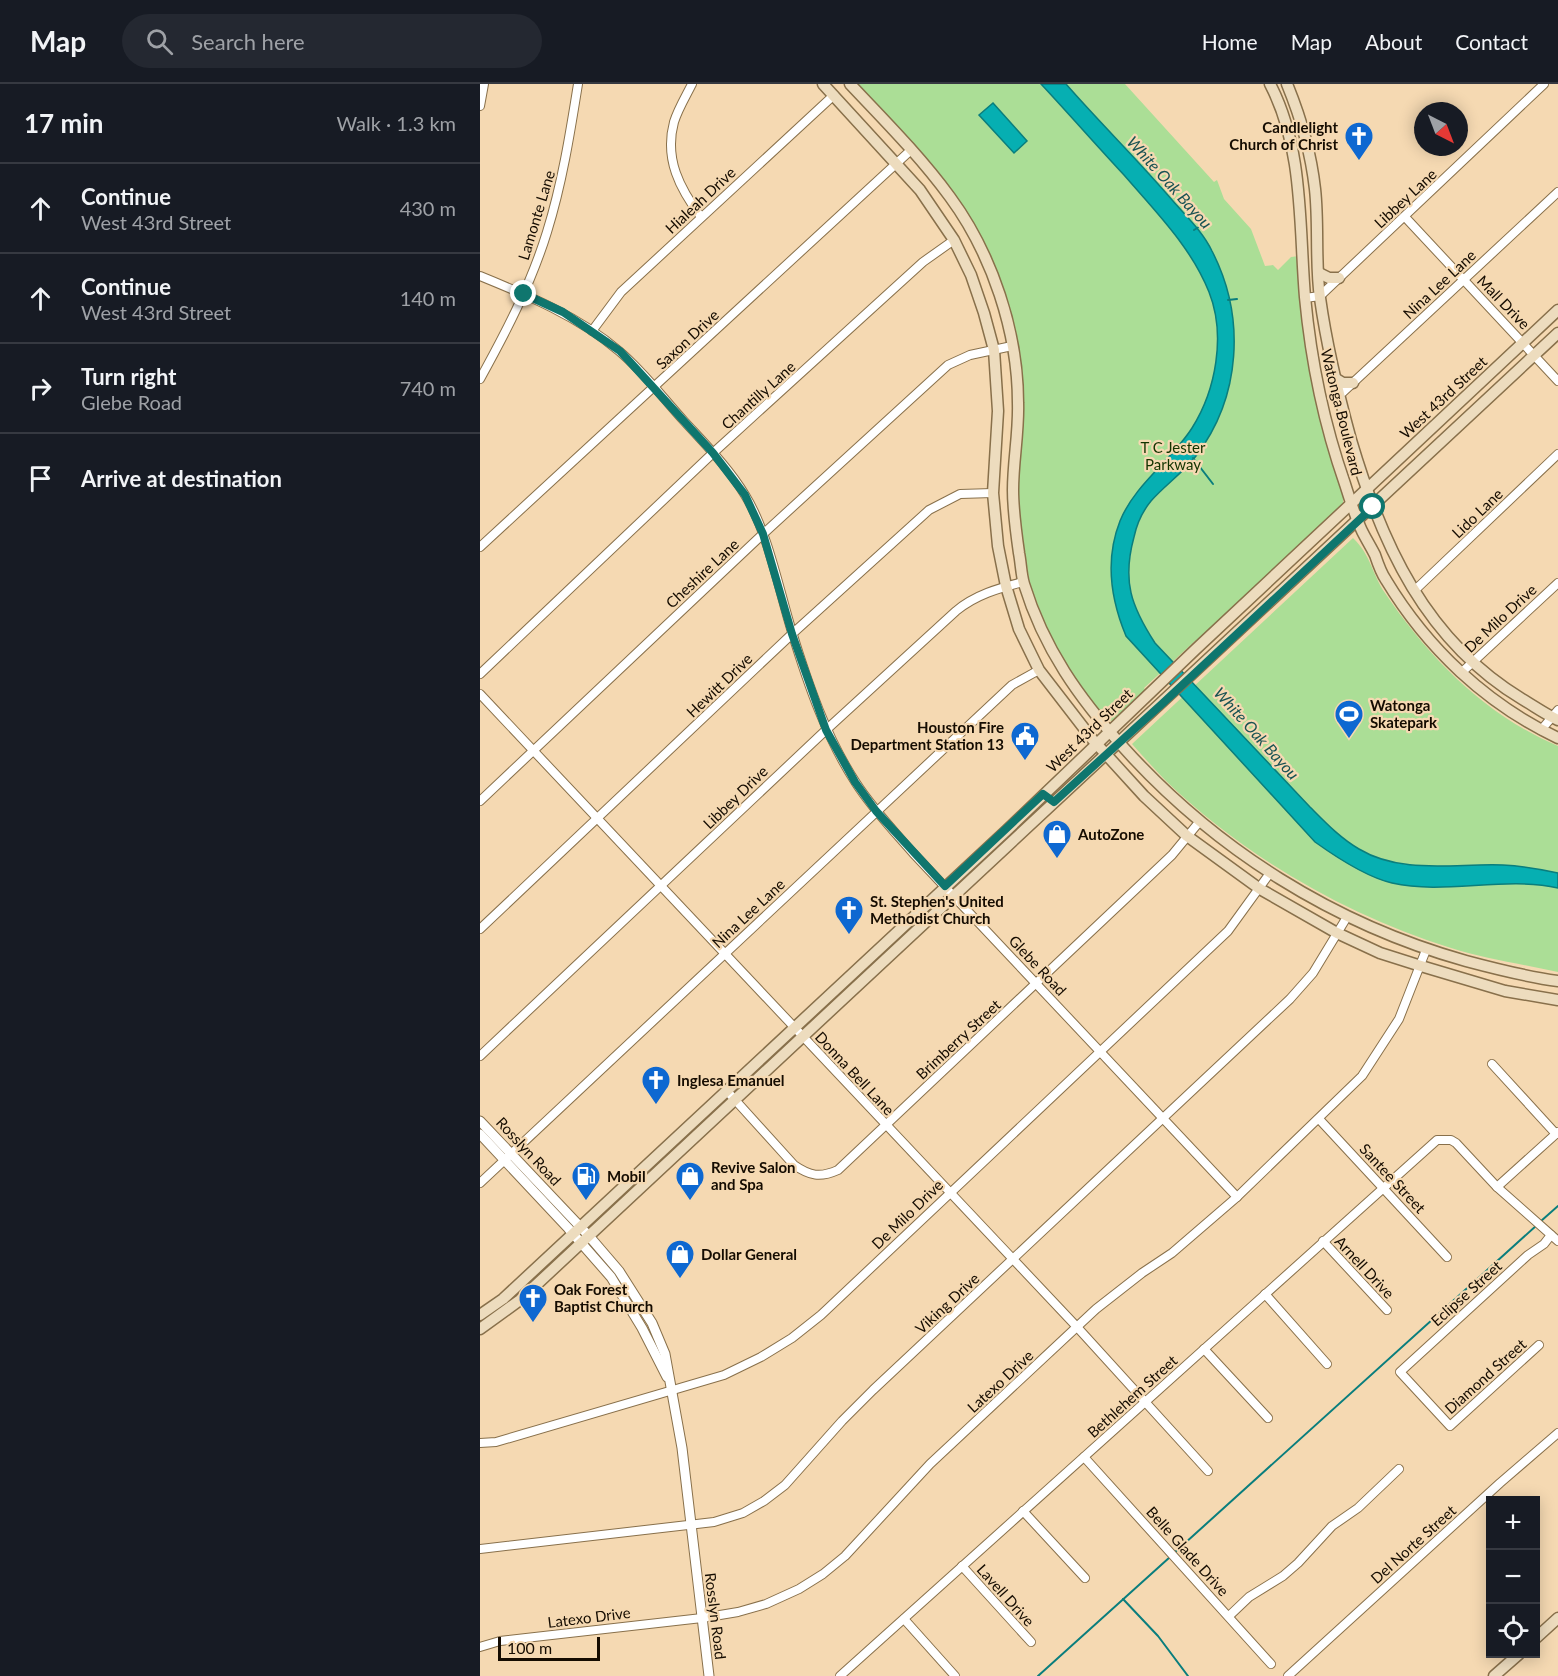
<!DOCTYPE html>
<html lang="en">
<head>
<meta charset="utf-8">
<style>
	body { margin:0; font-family:Lato,sans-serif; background:#242831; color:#f1f3f6 }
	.controls { position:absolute; right:18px; bottom:18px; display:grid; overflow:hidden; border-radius:0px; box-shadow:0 3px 15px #0003 }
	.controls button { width:54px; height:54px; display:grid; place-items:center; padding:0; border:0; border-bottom:2px solid #363941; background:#171b24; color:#f1f3f6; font:30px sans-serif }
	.compass { position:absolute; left:934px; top:18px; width:54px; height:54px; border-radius:50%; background:#171b24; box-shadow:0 3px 15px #0003; rotate:138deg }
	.scale { position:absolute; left:18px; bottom:15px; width:102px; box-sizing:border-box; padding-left:6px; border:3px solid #150c01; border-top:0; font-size:16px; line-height:21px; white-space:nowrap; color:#150c01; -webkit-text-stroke:4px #f5d9b2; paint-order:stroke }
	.stop { position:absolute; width:18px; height:18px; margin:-14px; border:4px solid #0f766e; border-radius:50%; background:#fff }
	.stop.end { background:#0f766e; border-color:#fff; box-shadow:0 2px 6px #0008 }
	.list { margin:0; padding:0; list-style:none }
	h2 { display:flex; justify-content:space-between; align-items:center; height:78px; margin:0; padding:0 24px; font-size:26px }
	h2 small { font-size:20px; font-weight:400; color:#9ea1a6 }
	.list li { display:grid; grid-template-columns:39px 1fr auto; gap:18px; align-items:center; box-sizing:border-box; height:90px; padding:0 24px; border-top:2px solid #363941 }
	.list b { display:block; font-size:22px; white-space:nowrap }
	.list p { margin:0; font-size:20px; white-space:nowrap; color:#9ea1a6 }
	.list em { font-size:20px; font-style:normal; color:#9ea1a6 }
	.icon { flex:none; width:33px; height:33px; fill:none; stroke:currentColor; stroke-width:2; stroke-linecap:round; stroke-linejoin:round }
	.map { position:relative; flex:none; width:1078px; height:1592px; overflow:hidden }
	header { display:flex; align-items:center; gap:36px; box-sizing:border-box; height:84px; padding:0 30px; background:#171b24; border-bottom:2px solid #363941 }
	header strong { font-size:28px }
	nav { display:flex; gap:33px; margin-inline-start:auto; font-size:21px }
	.search { width:420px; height:54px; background:#242831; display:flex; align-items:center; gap:15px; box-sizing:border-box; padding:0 21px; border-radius:33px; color:#9ea1a6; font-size:22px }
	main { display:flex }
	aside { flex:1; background:#171b24 }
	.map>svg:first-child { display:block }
</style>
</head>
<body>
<header>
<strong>Map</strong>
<div class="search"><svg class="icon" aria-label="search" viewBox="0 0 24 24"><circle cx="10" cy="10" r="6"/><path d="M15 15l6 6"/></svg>Search here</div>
<nav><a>Home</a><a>Map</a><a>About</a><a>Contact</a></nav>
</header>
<main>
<aside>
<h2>17 min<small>Walk · 1.3 km</small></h2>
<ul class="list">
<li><svg class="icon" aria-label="ahead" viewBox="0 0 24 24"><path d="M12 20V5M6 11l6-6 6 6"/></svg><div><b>Continue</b><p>West 43rd Street</p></div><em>430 m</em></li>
<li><svg class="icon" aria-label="ahead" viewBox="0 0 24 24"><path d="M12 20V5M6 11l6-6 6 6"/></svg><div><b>Continue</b><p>West 43rd Street</p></div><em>140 m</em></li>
<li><svg class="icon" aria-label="right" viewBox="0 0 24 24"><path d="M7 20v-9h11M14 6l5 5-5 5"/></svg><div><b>Turn right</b><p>Glebe Road</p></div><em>740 m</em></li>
<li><svg class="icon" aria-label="arrive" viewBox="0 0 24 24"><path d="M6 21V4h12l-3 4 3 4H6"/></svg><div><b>Arrive at destination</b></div></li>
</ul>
</aside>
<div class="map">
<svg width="1078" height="1592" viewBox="0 0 1078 1592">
	<rect width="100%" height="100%" fill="#f5d9b2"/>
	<g fill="#abde96">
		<polygon points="374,0 645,0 734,98 737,96 744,115 771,145 785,182 793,181 798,186 811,173 819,172 863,407 863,419 861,424 717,559 715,557 664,604 666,607 636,636 630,637 625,635 609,617 572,558 550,500 538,428 536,267 490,140"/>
		<path d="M 873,454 C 891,471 892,490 905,509 C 949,574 1005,631 1078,662 L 1078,888 C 1043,880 1005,875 971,864 C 866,831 765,773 686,697 C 674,685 663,672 652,660 Z"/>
	</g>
	<g fill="#06afb2" stroke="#0a7e7d" stroke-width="1.5">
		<path d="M 561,0 L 586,0 C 621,40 659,77 693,117 C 707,133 723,148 732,167 C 766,233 761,313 716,372 C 703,389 685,401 671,417 C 662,428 657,439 654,453 C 642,497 651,522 675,559 L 830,723 C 845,738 860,754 879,765 C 922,791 976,779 1023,781 C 1042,782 1060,785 1078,789 L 1078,804 C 1024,792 965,811 912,799 C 886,793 856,773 835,758 L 646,552 C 631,516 625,475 640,437 C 655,400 691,377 712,344 C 736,306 746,251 729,208 C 711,163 676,128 644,91 C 616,61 589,30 561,0 Z"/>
		<polygon points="513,19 547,57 534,69 499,31"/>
	</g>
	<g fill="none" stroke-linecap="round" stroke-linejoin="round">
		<g stroke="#0a7e7d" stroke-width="2">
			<polyline points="714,146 722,141"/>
			<polyline points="748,216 757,215"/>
			<polyline points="713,374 733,400"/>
			<polyline points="1061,1137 1078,1122"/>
			<polyline points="694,1469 1057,1141"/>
			<polyline points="643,1515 678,1552 708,1592"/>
			<polyline points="558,1592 690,1473"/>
		</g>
		<g stroke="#88704b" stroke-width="10">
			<g id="minor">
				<path d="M 212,0 C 206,12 198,25 194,38 C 184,75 200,105 221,133"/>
				<polyline points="0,22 4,0"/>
				<polyline points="925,133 1078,297"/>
				<path d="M 0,192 C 49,212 98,232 139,267 C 163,287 183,314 204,337 C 225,360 249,384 265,411 C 288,448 299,506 312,548 C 328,600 346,653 376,699 C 392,724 413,746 433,769 L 757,1113"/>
				<polyline points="825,214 840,212 1064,0"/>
				<polyline points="112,247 141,208 354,11"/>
				<path d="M 0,295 C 26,248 51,200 67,148 C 82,100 90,50 98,0"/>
				<polyline points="858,310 863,308 1078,108"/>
				<polyline points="0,463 431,66"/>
				<polyline points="934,507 1078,370"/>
				<polyline points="981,589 1078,499"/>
				<polyline points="0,590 233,369 443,178 474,156"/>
				<polyline points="0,610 597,1243 728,1387"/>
				<polyline points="1061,646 1078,626"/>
				<polyline points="0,717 283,450 468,281 490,271 532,262"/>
				<polyline points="0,845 312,550 449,426 480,410 513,409"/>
				<path d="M 0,972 L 346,646 L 476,527 C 495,511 519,504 543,498"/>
				<polyline points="1012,980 1076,1050"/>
				<path d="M 247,1007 L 314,1081 C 330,1092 340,1094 358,1086 L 692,771 L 720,737"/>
				<polyline points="839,1035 967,1173"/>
				<polyline points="0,1099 532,601 559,586"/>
				<polyline points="1017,1103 1078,1048"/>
				<polyline points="843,1157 907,1226"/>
				<polyline points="785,1210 847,1280"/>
				<polyline points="1059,1261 970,1342 920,1288 1048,1171 1064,1160 1071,1151"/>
				<polyline points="724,1265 788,1334"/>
				<polyline points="0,1359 16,1358 244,1291 281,1273 312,1254 341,1231 748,847 790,789"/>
				<polyline points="604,1373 791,1580"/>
				<polyline points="543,1427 605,1494"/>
				<polyline points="0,1465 234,1438 263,1429 284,1417 305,1401 362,1337 393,1306 810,915 833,889 867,833"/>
				<polyline points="482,1482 551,1558"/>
				<polyline points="749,1532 769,1513 803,1492 818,1479 852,1442 878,1424 919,1385"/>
				<polyline points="424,1535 475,1592"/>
				<polyline points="0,1563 20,1557 222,1534 258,1528 286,1520 319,1505 343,1490 365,1472 450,1380 616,1225 662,1189 692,1169 757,1113 882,992 919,935 946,866"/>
				<polyline points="360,1592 957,1056 971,1056 976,1059 1017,1103 1078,1157"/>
				<polyline points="808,1592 1020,1399 1078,1349"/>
			</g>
		</g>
		<g stroke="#88704b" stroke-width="11">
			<g id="tertiary">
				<polyline points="0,1037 109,1152 139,1187 172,1239 185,1270 202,1364 229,1592"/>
				<polyline points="0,1050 88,1144 131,1193 162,1244 187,1293"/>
			</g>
		</g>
		<g stroke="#88704b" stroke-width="13">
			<g id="secondary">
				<polyline points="343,0 440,106 474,156 491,191 504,229 514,266 518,327 513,409 518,462 526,502 539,545 559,586 613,656 664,712 707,752 780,805 857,849 900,869 941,882 1025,907 1078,916"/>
				<path d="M 370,0 C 404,36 440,72 470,113 C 512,170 538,248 538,319 C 539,348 533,377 533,406 C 533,427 536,448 539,469 C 541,479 541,490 544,500 C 564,565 599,614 644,664 C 736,766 854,840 986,877 C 1016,885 1047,893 1078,897"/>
				<path d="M 790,0 C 824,65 819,142 825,213 C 831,277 844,340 865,400 C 870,416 875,432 882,447 C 886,455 891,463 895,471 C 898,480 901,489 906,496 C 947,564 1006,620 1078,654"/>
				<path d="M 807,0 C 821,34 831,69 835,105 C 839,141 835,178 840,214 C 847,264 858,309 871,356 C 902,461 946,557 1042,615 C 1054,622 1065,630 1078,636"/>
				<polyline points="839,189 849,194 859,194"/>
				<polyline points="853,293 863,299 873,299"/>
				<polyline points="0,1231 23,1215 527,746 716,565 1078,226"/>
				<polyline points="0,1245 40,1216 1078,249"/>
				<polyline points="1056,1554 1078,1534"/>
				<polyline points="1014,1592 1039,1570"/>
			</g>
		</g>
		<use href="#minor" stroke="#fff" stroke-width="8"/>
		<use href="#tertiary" stroke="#fff" stroke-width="9"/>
		<use href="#secondary" stroke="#eddcbe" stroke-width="10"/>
	</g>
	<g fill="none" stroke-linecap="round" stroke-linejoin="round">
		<polyline stroke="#0f766e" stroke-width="8" points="44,210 83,228 140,267 233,369 265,411 283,450 312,550 346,646 375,698 396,727 465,802 563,710 574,718 683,619 893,423"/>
	</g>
	<defs>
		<g id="church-pin" transform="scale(1.5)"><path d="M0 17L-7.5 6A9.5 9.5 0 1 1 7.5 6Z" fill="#0e68d1" stroke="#f5d9b2"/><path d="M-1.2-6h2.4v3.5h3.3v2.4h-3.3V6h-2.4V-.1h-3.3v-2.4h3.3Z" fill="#fff"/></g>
		<g id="stadium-pin" transform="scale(1.5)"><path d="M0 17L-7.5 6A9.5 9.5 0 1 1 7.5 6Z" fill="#0e68d1" stroke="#f5d9b2"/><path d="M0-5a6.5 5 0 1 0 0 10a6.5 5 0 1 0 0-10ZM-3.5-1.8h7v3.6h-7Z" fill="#fff"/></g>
		<g id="civic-pin" transform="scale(1.5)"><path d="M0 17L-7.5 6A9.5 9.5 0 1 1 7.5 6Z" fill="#0e68d1" stroke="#f5d9b2"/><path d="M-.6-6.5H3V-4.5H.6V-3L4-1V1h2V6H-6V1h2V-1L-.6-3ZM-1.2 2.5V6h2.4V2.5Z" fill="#fff"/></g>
		<g id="shop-pin" transform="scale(1.5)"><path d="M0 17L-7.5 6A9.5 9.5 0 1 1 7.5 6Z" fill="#0e68d1" stroke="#f5d9b2"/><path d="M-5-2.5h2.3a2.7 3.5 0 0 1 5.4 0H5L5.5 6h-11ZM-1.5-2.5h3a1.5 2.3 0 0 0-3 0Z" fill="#fff"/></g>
		<g id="fuel-pin" transform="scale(1.5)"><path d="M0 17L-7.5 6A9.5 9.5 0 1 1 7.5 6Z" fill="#0e68d1" stroke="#f5d9b2"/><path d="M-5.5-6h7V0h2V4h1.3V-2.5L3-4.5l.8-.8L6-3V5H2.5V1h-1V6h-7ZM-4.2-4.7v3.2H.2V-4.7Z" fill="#fff"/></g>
	</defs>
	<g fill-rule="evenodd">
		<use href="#church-pin" x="879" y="52"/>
		<use href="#stadium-pin" x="869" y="630"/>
		<use href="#civic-pin" x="545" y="652"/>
		<use href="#shop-pin" x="577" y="750"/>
		<use href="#church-pin" x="369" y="826"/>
		<use href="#church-pin" x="176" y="996"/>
		<use href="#fuel-pin" x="106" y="1092"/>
		<use href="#shop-pin" x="210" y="1092"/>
		<use href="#shop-pin" x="200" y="1170"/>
		<use href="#church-pin" x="53" y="1214"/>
	</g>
	<g text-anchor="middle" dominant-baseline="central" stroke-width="4.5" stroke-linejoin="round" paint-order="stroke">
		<g font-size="15" font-weight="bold" fill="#150c01" stroke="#f5d9b2" text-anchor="start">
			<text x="858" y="43" text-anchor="end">Candlelight<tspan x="858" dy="17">Church of Christ</tspan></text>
			<text x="890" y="621">Watonga<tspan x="890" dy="17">Skatepark</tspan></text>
			<text x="524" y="643" text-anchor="end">Houston Fire<tspan x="524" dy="17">Department Station 13</tspan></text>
			<text x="598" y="750">AutoZone</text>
			<text x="390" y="817">St. Stephen's United<tspan x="390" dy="17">Methodist Church</tspan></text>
			<text x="197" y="996">Inglesa Emanuel</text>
			<text x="231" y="1083">Revive Salon<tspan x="231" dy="17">and Spa</tspan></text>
			<text x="127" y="1092">Mobil</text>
			<text x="221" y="1170">Dollar General</text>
			<text x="74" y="1205">Oak Forest<tspan x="74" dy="17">Baptist Church</tspan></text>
		</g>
		<g font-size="15" fill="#150c01" stroke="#f5d9b2">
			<text transform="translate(925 114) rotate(-43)">Libbey Lane</text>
			<text transform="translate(220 116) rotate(-43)">Hialeah Drive</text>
			<text transform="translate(56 131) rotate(-73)">Lamonte Lane</text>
			<text transform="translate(959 200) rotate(-43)">Nina Lee Lane</text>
			<text transform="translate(1024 218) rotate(46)">Mall Drive</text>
			<text transform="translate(207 255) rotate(-43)">Saxon Drive</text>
			<text transform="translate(278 311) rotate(-42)">Chantilly Lane</text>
			<text transform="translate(963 313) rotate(-43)">West 43rd Street</text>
			<text transform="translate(862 328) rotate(76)">Watonga Boulevard</text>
			<text transform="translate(997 429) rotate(-44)">Lido Lane</text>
			<text transform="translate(222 489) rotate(-43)">Cheshire Lane</text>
			<text transform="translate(1020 534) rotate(-43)">De Milo Drive</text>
			<text transform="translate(239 601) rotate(-44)">Hewitt Drive</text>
			<text transform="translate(609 646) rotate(-44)">West 43rd Street</text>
			<text transform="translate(255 713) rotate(-44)">Libbey Drive</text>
			<text transform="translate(268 829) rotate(-43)">Nina Lee Lane</text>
			<text transform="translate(558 881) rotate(47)">Glebe Road</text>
			<text transform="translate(478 955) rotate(-43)">Brimberry Street</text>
			<text transform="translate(375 989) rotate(47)">Donna Bell Lane</text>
			<text transform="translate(49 1067) rotate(47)">Rosslyn Road</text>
			<text transform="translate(913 1094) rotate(47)">Santee Street</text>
			<text transform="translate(427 1130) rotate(-44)">De Milo Drive</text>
			<text transform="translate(885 1183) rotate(47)">Arnell Drive</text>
			<text transform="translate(986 1209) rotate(-42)">Eclipse Street</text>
			<text transform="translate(467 1219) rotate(-43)">Viking Drive</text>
			<text transform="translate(1005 1292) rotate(-42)">Diamond Street</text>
			<text transform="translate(520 1297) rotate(-43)">Latexo Drive</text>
			<text transform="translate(652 1312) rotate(-42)">Bethlehem Street</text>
			<text transform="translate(933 1460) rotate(-42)">Del Norte Street</text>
			<text transform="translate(708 1467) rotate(48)">Belle Glade Drive</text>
			<text transform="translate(526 1511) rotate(48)">Lavell Drive</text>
			<text transform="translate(236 1532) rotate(83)">Rosslyn Road</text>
			<text transform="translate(109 1533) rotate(-7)">Latexo Drive</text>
		</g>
		<g font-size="15" fill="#123400" stroke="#f5d9b2">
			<text x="693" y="363">T C Jester<tspan x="693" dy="17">Parkway</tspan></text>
		</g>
		<g font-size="16" font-style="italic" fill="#185253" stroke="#f5d9b2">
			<text transform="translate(690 98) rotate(48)">White Oak Bayou</text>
			<text transform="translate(777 649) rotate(48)">White Oak Bayou</text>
		</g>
	</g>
</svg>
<div class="controls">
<button>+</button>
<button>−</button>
<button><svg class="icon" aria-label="locate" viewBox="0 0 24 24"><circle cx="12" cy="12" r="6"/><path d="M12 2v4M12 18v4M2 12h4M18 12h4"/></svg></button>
</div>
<svg class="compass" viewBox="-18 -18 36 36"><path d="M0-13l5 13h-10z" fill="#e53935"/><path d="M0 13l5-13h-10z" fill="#9ea1a6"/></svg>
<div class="scale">100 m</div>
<div class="stop" style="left:893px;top:423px"></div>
<div class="stop end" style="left:44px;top:210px"></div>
</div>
</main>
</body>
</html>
